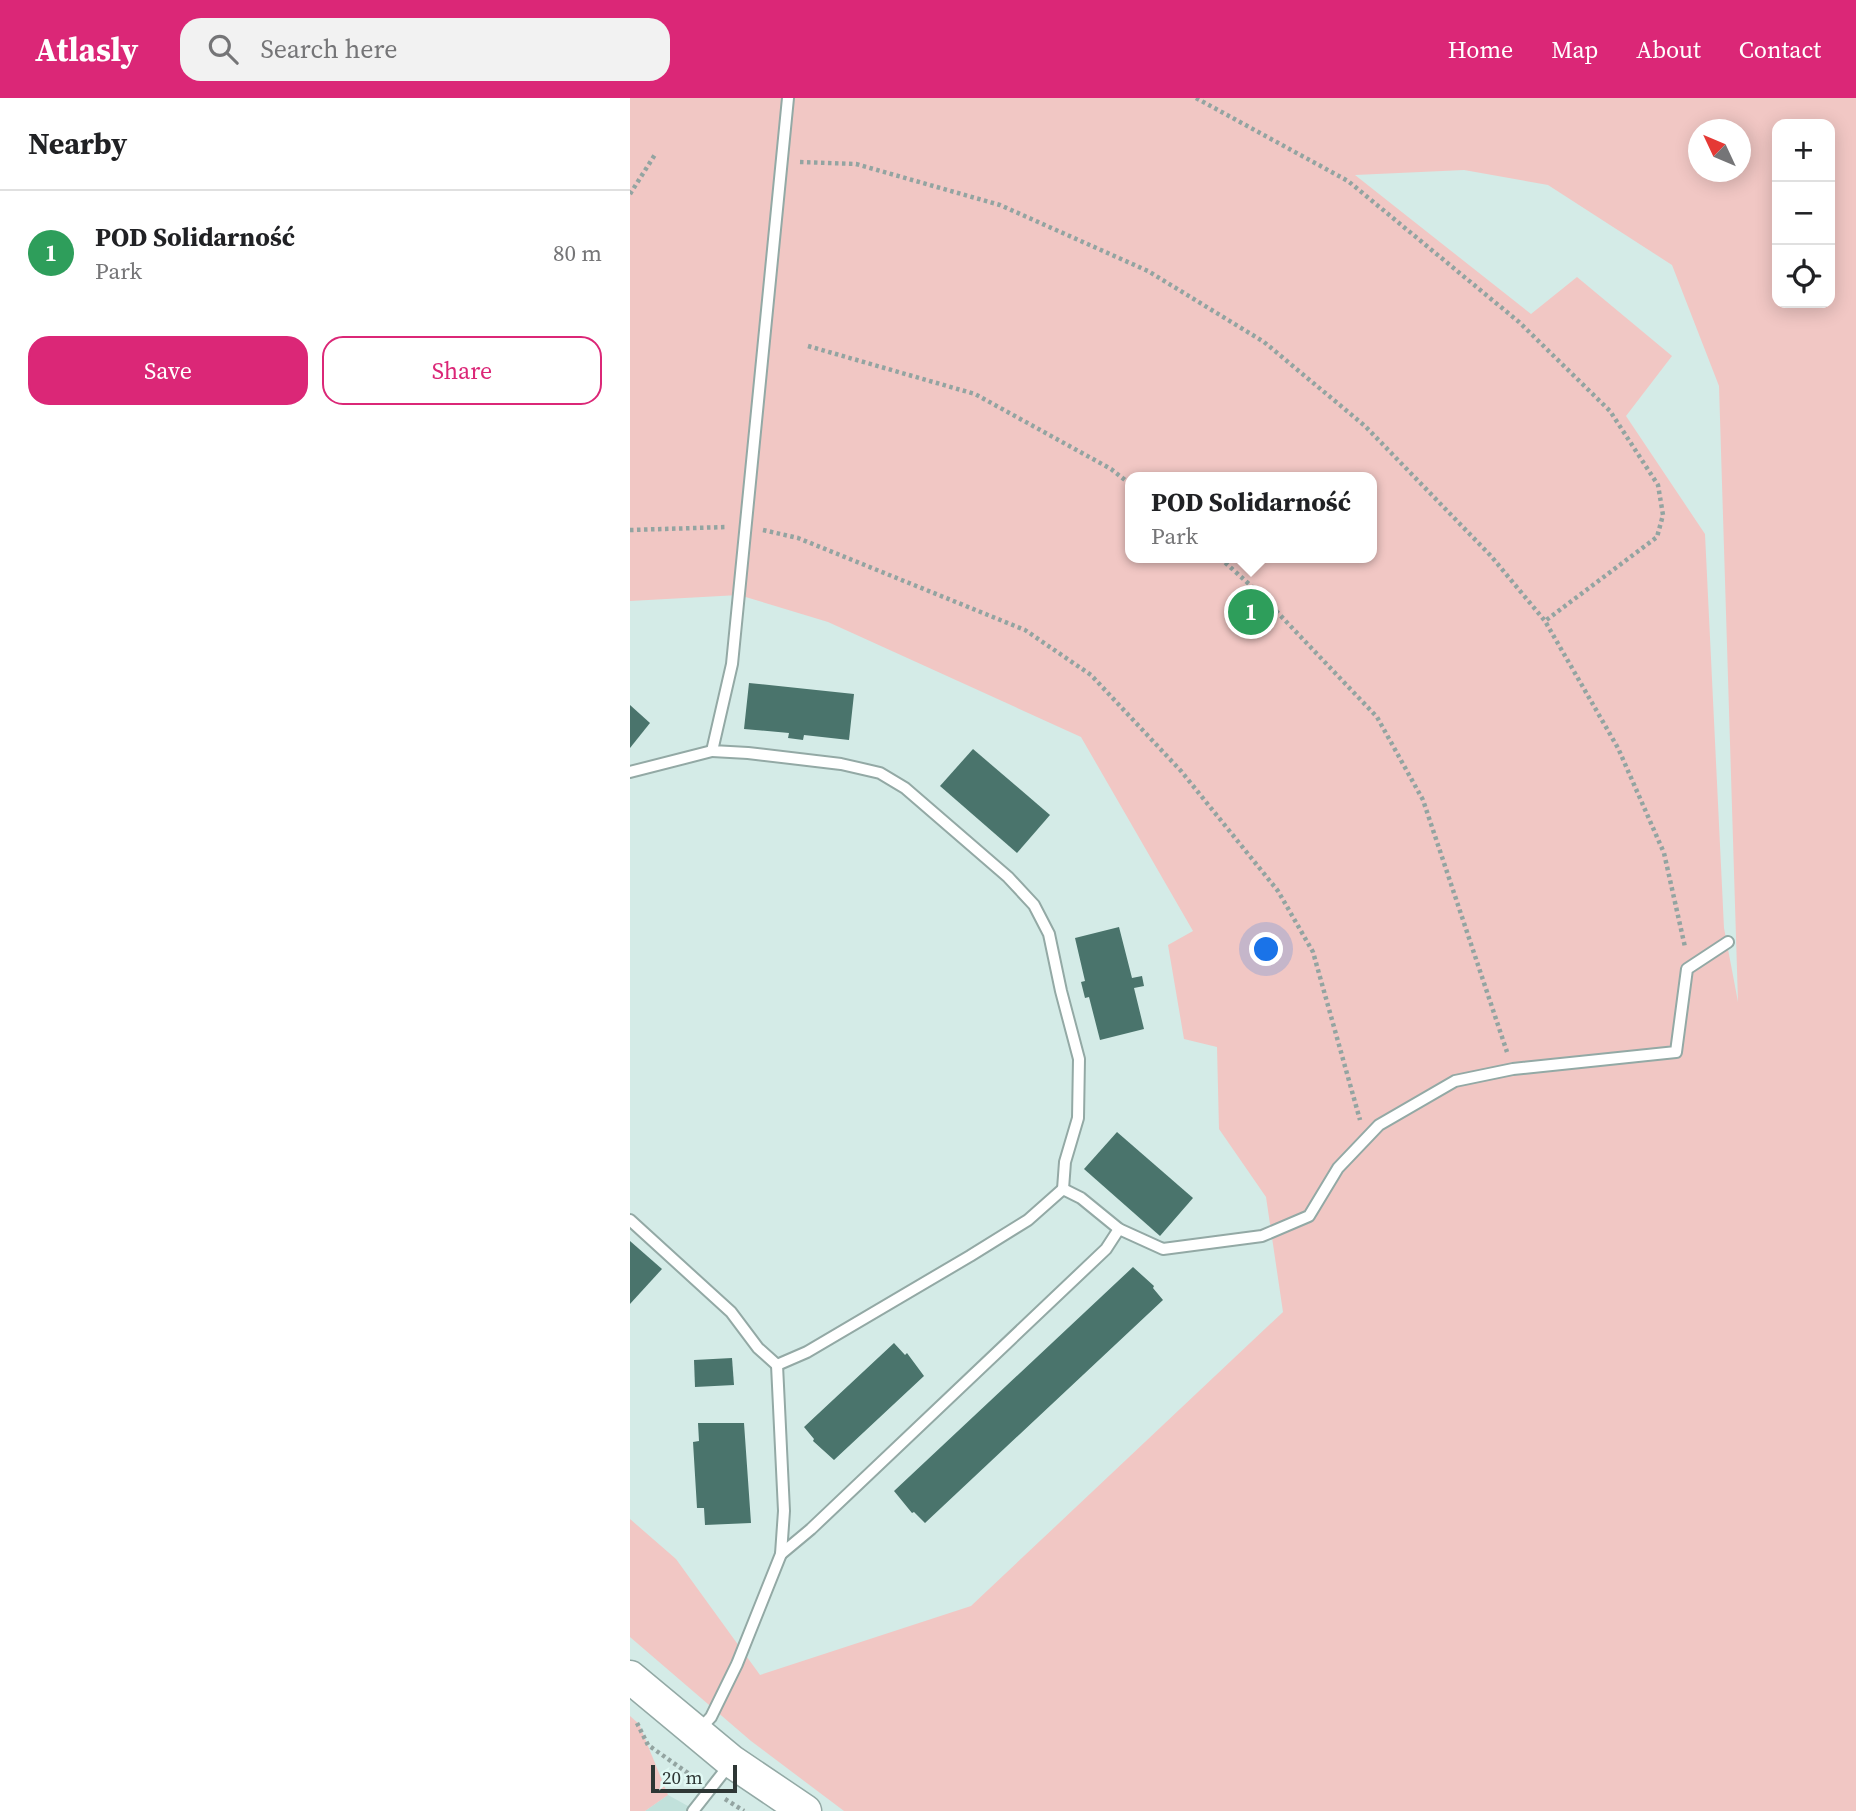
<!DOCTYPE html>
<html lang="en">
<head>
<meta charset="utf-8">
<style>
	body { margin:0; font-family:"Source Serif 4",serif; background:#f2f2f2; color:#202124 }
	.controls { position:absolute; right:21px; top:21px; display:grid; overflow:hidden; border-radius:14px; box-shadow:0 4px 18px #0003 }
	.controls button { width:63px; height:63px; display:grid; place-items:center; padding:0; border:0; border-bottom:2px solid #e0e0e0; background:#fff; color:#202124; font:35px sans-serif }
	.compass { position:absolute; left:1058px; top:21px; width:63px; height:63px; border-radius:50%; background:#fff; box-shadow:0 4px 18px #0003; rotate:314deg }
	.scale { position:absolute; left:21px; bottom:18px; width:86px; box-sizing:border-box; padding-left:7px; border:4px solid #2e3735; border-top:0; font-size:19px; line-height:24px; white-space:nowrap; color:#2e3735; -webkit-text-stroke:5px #e1f9f4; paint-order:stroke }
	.you { position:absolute; left:637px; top:852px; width:24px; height:24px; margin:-18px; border:5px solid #fff; border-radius:50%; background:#1a73e8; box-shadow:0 0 0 10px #1a73e833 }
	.badge { display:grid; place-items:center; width:46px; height:46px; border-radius:50%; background:#db2777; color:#fff; font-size:23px; font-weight:700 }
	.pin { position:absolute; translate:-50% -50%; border:4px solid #fff; box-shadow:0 2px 7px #0006 }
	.popup { position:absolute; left:495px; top:374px; width:252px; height:91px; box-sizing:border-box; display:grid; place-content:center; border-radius:14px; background:#fff; filter:drop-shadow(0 2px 5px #0005); font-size:23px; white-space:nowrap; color:#757577 }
	.popup b { font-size:26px; color:#202124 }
	.popup::after { content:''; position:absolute; left:50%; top:100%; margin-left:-14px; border:14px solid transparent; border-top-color:#fff }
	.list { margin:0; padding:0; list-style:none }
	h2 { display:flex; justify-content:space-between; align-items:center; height:91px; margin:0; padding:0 28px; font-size:30px }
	h2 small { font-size:23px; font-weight:400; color:#757577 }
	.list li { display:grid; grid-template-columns:46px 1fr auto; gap:21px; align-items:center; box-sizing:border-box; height:126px; padding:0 28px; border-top:2px solid #e0e0e0 }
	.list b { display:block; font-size:26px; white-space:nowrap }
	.list p { margin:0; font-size:23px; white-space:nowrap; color:#757577 }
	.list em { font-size:23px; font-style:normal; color:#757577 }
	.actions { display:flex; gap:14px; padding:21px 28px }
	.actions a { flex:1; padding:16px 0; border:2px solid #db2777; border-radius:21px; text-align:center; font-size:24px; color:#db2777 }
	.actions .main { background:#db2777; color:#fff }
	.icon { flex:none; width:38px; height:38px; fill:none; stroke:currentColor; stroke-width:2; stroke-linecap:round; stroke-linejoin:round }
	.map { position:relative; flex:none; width:1226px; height:1713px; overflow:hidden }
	header { display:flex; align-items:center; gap:42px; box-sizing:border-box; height:98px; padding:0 35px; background:#db2777; color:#fff }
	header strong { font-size:33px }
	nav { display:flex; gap:38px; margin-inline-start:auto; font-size:24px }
	.search { width:490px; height:63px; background:#f2f2f2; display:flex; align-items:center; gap:18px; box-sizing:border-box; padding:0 24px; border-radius:21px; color:#757577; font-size:26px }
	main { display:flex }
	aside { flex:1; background:#fff }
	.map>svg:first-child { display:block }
</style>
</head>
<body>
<header>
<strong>Atlasly</strong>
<div class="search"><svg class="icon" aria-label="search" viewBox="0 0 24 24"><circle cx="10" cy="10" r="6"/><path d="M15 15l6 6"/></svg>Search here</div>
<nav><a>Home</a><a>Map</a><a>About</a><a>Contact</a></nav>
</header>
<main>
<aside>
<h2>Nearby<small></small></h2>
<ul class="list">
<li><span class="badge" style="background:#2e9e5b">1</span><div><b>POD Solidarność</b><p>Park</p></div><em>80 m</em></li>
</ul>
<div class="actions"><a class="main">Save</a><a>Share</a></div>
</aside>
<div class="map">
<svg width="1226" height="1713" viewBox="0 0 1226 1713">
	<rect width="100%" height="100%" fill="#d4ebe7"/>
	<polygon fill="#c1e1db" points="38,1697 67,1713 15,1713"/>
	<g fill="#f1c7c4" fill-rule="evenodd">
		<path d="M 0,0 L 1226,0 L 1226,1713 L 214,1713 L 121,1643 L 0,1539 L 0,1421 L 46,1461 L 130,1577 L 341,1508 L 653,1214 L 636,1099 L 589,1031 L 587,949 L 554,941 L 538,847 L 563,833 L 451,639 L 198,524 L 109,497 L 0,503 ZM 1147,26 L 1200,26 L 1200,205 L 1147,205 ZM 1069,32 L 1111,32 L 1111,74 L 1069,74 ZM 834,72 L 918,87 L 1042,167 L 1089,288 L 1108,904 L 1094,830 L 1075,436 L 996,318 L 1042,258 L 947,179 L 901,216 L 725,77 ZM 500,379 L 742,379 L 742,460 L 500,460 Z"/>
		<polygon points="0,1618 9,1626 38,1697 15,1713 0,1713"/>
	</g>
	<g fill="#4a746c">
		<polygon points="119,585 224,596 219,642 174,637 173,642 158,640 159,635 114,631"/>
		<polygon points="0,607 20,625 0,650"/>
		<polygon points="343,651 420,717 387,755 310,688"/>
		<polygon points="489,829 502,880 512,878 514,888 504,890 514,931 470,942 459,899 455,900 451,884 455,883 445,840"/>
		<polygon points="487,1034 563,1100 530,1138 454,1071"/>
		<polygon points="0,1143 32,1171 0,1206"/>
		<polygon points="503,1169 524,1188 523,1190 533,1202 295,1425 284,1414 282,1415 264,1393"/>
		<polygon points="264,1245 275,1257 277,1255 294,1278 204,1362 183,1343 184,1341 174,1329"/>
		<polygon points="102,1260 104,1287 65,1289 64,1262"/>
		<polygon points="68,1325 114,1325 121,1425 75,1427 74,1410 67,1410 63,1344 69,1343"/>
	</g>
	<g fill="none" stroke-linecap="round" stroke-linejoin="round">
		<g stroke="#93a9a5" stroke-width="14">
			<g id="lane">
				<polyline points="158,0 102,566 82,653 118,655 211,666 250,675 275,690 378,779 404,807 419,836 431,893 449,961 448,1020 435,1064 433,1091"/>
				<polyline points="0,674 82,653"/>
				<polyline points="0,1122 101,1214 128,1250 147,1267 177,1254 340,1158 398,1122 433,1091 451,1100 489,1131 533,1151 632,1138 679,1118 708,1070 749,1027 825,983 883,971 1046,954 1057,871 1098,844"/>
				<polyline points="151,1456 181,1431 476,1151 489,1131"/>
				<polyline points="68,1633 81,1619 107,1566 151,1456 154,1413 147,1267"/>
				<polyline points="63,1713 100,1666"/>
			</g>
		</g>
		<g stroke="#93a9a5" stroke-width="35">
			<polyline id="secondary" points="0,1579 101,1663 175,1713"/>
		</g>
		<g stroke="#93a4a1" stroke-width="4.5" stroke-dasharray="3.5 3.5" stroke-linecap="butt">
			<polyline points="566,0 718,83 889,224 980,313 1028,387 1033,417 1027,439 915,523"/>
			<polyline points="170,64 226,66 370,107 518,173 634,244 735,328 861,458 915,523 988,650 1034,755 1055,849"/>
			<polyline points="0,96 26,55"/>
			<polyline points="178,248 345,296 481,371 500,386"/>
			<polyline points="0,432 97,429"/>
			<polyline points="133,432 168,440 395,532 461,577 551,673 648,793 683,854 730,1022"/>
			<polyline points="590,460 629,495 747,619 793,702 877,954"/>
			<polyline points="7,1625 18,1647 65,1680"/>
			<polyline points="95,1701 114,1713"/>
		</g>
		<use href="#lane" stroke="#fff" stroke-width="10"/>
		<use href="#secondary" stroke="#fff" stroke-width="32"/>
	</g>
</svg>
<div class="controls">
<button>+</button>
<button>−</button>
<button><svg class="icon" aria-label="locate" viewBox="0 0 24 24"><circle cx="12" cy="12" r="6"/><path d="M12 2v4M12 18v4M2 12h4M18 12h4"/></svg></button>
</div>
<svg class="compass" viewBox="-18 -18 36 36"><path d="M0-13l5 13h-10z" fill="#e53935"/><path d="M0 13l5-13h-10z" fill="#757577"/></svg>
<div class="scale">20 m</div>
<div class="you"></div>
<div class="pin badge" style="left:621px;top:514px;background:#2e9e5b">1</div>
<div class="popup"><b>POD Solidarność</b>Park</div>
</div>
</main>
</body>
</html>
